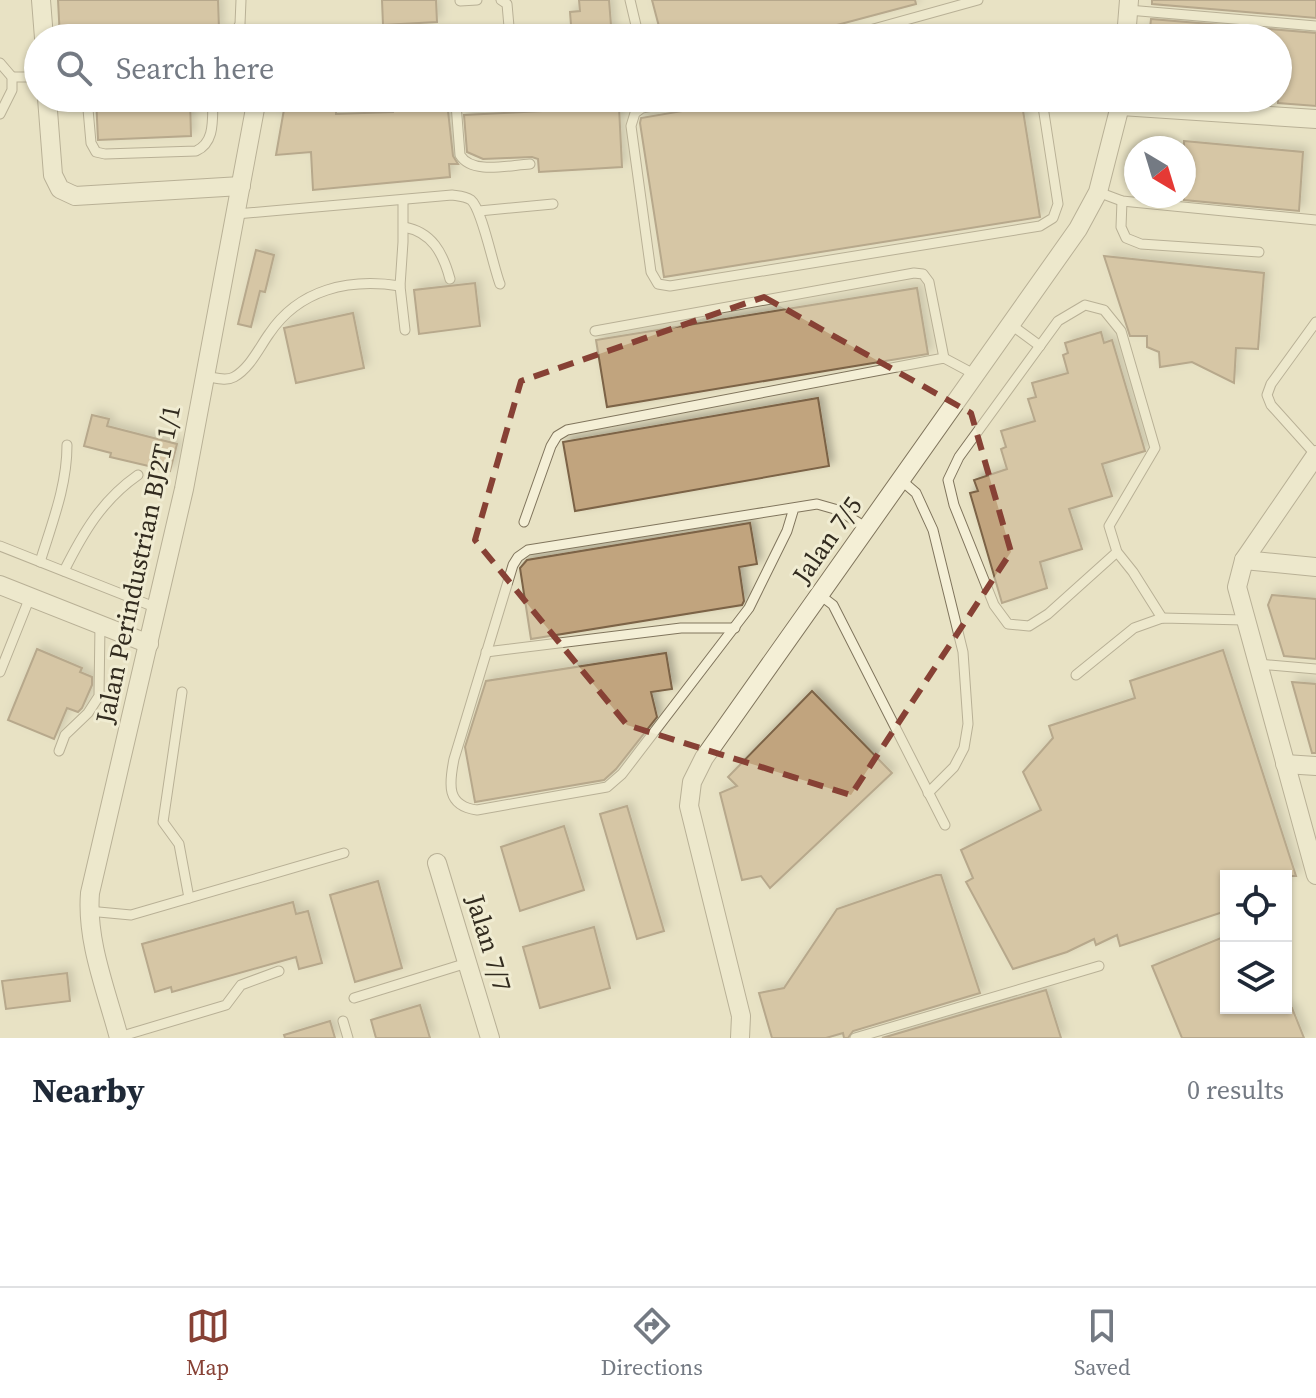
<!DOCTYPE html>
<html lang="en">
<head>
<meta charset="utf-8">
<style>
	body { margin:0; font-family:"Source Serif 4",serif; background:#f2f2f3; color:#1f2937 }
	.controls { position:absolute; right:24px; bottom:24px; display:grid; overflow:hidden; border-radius:0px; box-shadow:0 2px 6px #0004 }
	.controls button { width:72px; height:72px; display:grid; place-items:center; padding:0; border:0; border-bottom:2px solid #e0e1e3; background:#fff; color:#1f2937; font:40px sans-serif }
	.compass { position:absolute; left:1124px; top:136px; width:72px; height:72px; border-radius:50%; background:#fff; box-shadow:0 2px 6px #0004; rotate:142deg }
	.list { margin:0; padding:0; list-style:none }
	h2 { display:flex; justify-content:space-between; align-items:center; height:104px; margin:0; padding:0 32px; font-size:34px }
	h2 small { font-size:26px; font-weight:400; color:#747a83 }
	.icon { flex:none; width:44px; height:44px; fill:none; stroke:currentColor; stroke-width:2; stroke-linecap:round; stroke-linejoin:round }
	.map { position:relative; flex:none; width:1316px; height:1038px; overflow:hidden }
	.search { position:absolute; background:#fff; box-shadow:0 2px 6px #0004; left:24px; right:24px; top:24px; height:88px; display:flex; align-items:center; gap:20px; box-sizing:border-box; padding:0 28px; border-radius:44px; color:#747a83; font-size:30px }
	.sheet { height:248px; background:#fff }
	nav { display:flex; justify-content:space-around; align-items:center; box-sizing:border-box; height:112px; border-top:2px solid #e0e1e3; background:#fff; font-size:22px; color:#747a83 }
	nav a { display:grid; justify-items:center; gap:4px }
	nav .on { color:#874135 }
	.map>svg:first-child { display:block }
</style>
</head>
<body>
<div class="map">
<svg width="1316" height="1038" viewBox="0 0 1316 1038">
	<defs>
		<filter id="shadow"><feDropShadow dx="4.5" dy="-4.5" stdDeviation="4" flood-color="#0004"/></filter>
	</defs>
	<rect width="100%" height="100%" fill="#e8e2c4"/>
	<g fill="#c1a47e" stroke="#7c6346" stroke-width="2" filter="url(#shadow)">
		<polygon points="58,0 218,0 219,29 168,32 169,38 149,38 148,33 60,38"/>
		<polygon points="382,0 436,0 437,22 383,25"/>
		<polygon points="579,0 609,0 612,38 572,38 570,12 580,11"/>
		<polygon points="652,0 915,0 916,4 788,38 662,38"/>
		<polygon points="1152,0 1316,0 1316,18 1152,4"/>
		<polygon points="1151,19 1316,33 1316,106 1278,103 1278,38 1149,38"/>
		<polygon points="96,98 190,98 191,136 98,140"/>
		<polygon points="286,98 336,98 336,114 393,112 393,109 448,111 453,156 458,164 449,164 450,177 313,190 311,152 276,155"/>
		<polygon points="758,98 1021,98 1040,217 664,277 640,123 641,118"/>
		<polygon points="619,107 622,167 539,172 538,159 532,157 483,159 467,152 464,115"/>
		<polygon points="1184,141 1303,152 1299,211 1184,200"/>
		<polygon points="256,250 274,255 265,292 260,291 251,327 238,324"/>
		<polygon points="1104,256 1264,273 1258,349 1236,348 1234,383 1192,362 1160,367 1159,352 1147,347 1147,336 1130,336"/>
		<polygon points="475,283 480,326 419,334 414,290"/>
		<polygon points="917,288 928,354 607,407 596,340"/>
		<polygon points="353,313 364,368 296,383 284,328"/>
		<polygon points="1101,332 1104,343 1112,340 1145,451 1102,464 1112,496 1069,509 1082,549 1040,562 1047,588 1002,603 970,493 978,491 974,480 1007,469 1001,449 1006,447 1001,431 1035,421 1028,399 1036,397 1032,383 1068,373 1063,355 1068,353 1065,343"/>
		<polygon points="818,398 829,466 575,511 563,442"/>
		<polygon points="92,415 109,419 107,426 177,444 170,471 110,457 111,453 84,446"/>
		<polygon points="750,523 757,564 739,567 744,601 742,605 531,639 520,568 527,560"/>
		<polygon points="1272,595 1316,599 1316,659 1284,656 1268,605"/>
		<polygon points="37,649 82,668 80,672 92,677 92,685 82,708 78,712 67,708 54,739 8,720"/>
		<polygon points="1223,650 1296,876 1226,876 1226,911 1120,946 1117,935 1096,945 1094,939 1067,952 1013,969 966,882 973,878 961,850 1041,810 1023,772 1053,738 1049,726 1135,698 1130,681"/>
		<polygon points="666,653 672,689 651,692 657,717 616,769 604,780 475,802 465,747 486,681"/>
		<polygon points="1292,682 1316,684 1316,753 1312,753"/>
		<polygon points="812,691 892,773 770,888 761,876 742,880 720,793 737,786 728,777"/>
		<polygon points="627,806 664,931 637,939 600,814"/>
		<polygon points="564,826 584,890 520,911 501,847"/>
		<polygon points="936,875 941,875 980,993 853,1031 848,1038 844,1038 843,1033 826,1038 772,1038 759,993 784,988 837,909"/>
		<polygon points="378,881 402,968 355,982 330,895"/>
		<polygon points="293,902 296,914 308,911 322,963 299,969 296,957 172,992 171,987 155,992 142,944"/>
		<polygon points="594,927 610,988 540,1008 523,947"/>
		<polygon points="1226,936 1226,1008 1292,1008 1304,1038 1182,1038 1152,966"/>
		<polygon points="67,973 70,1001 6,1009 2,981"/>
		<polygon points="1046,990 1061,1038 882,1038 984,1008"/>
		<polygon points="420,1005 430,1038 376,1038 371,1020"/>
		<polygon points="330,1021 335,1038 285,1038 284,1035"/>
	</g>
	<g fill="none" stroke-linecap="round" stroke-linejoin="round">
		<g stroke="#80755d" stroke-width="11">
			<g id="lane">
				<polyline points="501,0 507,4 510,38"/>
				<polyline points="630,0 639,38"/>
				<polyline points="460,1 477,0"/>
				<polyline points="1128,10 1316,26"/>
				<polyline points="232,38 240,24 241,0"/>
				<polyline points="841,38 978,0"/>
				<polyline points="0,63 12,77 12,90 0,114"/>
				<polyline points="12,77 38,77"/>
				<path d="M 87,98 L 91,143 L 96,152 L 105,154 L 196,151 C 216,142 212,118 213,98"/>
				<polyline points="359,98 365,101 456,104 456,98"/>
				<path d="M 511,98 L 505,103 L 456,104 L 460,155 C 472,175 509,165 530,164"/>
				<polyline points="550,98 555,103 582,102"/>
				<polyline points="694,98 642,108 635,113 631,126 651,272 658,284 670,286 1040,226 1053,218 1058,204 1042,100"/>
				<polyline points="1042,98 1042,100 1081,99 1120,106"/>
				<polyline points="213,99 256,102"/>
				<polyline points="1098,192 1122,201 1316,220"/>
				<polyline points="403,200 403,242 400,286 405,330"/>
				<polyline points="1122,201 1121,227 1126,238 1141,244 1259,252"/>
				<polyline points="479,211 553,204"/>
				<path d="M 236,214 L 452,195 C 459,196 465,196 471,200 C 482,209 493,266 500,284"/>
				<path d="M 404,227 C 432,232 443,253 450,279"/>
				<polyline points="1316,322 1271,384 1267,395 1271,405 1316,455"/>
				<polyline points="1010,324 1040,346"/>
				<polyline points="595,331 914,273 923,274 929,282 944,358"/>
				<path d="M 204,376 C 214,377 225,382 234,377 C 250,368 259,348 269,334 C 299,289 349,278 400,286"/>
				<polyline points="901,480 916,493 933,530 963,652 968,724 964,748 954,767 928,793"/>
				<path d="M 794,508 L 787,531 L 749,608 L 622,774 L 607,787 L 477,810 C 446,806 449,784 454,759 L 513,565 L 518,557 L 528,550 L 817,504 L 838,510 L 867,528"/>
				<polyline points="524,522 551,446 557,436 567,430 944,358 974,374"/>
				<polyline points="0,546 157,608"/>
				<polyline points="1117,552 1109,526 1155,448 1121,331 1104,310 1085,305 1058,321 959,457 948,480 954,505 994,605 1008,624 1029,626 1048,614 1117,552 1133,572 1162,618"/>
				<path d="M 40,562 C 52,523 67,486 67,445"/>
				<path d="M 64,571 C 83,533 102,500 138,475"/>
				<polyline points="820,595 833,605 945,825"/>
				<polyline points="486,652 681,628 735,628"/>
				<polyline points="1258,664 1316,669"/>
				<polyline points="0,672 30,597"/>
				<polyline points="1076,675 1134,628 1162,618 1244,620"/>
				<polyline points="182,692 163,822 179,844 189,898"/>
				<polyline points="59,751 65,735 88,713 99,696 100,625"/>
				<polyline points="88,911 131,915 344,853"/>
				<polyline points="354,998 467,963"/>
				<polyline points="343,1021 348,1038"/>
				<polyline points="119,1037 226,1005 241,985 279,971"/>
				<polyline points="855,1038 1099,966"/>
			</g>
		</g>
		<g stroke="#80755d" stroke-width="20">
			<g id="street">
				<polyline points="41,0 44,38"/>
				<polyline points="1126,38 1129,0"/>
				<polyline points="47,98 53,175 60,189 75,196 241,186"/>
				<polyline points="1121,106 1316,119"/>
				<polyline points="1316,455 1244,560 1237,587 1316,875"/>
				<polyline points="1244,560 1316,567"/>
				<polyline points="0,585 149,644"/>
				<polyline points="1285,764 1316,766"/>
				<polyline points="437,863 490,1038"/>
				<path d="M 119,1038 C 107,992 86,942 90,893 L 184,489 L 257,98"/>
				<polyline points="740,1038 741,1016 689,806 692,782 704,758 1078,229 1098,192 1122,98"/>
			</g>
		</g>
		<use href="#lane" stroke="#f4efd6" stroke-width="9"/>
		<use href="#street" stroke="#f4efd6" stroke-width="18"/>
	</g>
	<path d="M0 0H1316V1038H0ZM 764,297 L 971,413 L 1011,552 L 851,795 L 627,725 L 475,540 L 521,381 Z" fill="#e8e2c4" fill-opacity=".55" fill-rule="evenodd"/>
	<path fill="none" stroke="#874135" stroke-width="6" stroke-dasharray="16 10" stroke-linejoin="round" d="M 764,297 L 971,413 L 1011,552 L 851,795 L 627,725 L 475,540 L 521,381 Z"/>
	<g text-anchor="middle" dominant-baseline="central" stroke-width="6" stroke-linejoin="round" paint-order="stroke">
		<g font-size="26" fill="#322b1f" stroke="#f0ecd2">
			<text transform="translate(827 540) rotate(-55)">Jalan 7/5</text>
			<text transform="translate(138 564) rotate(-78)">Jalan Perindustrian BJ2T 1/1</text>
			<text transform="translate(489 943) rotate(73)">Jalan 7/7</text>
		</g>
	</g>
</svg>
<div class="controls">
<button><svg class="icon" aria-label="locate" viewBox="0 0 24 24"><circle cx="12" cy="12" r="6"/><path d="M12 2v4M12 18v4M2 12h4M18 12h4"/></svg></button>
<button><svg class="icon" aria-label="layers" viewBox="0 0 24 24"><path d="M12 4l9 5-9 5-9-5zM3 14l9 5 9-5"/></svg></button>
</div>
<svg class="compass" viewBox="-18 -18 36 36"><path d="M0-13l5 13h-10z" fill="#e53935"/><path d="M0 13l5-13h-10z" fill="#747a83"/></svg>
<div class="search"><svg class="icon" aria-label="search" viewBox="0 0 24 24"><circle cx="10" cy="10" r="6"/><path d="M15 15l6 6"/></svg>Search here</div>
</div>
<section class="sheet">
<h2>Nearby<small>0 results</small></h2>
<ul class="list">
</ul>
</section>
<nav>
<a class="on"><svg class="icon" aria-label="map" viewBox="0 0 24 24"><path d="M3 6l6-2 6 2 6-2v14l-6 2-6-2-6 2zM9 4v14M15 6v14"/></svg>Map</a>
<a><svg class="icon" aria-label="directions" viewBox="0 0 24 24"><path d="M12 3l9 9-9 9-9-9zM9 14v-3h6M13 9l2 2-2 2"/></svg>Directions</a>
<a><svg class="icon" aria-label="saved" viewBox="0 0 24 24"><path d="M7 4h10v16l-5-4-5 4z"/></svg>Saved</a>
</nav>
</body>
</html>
